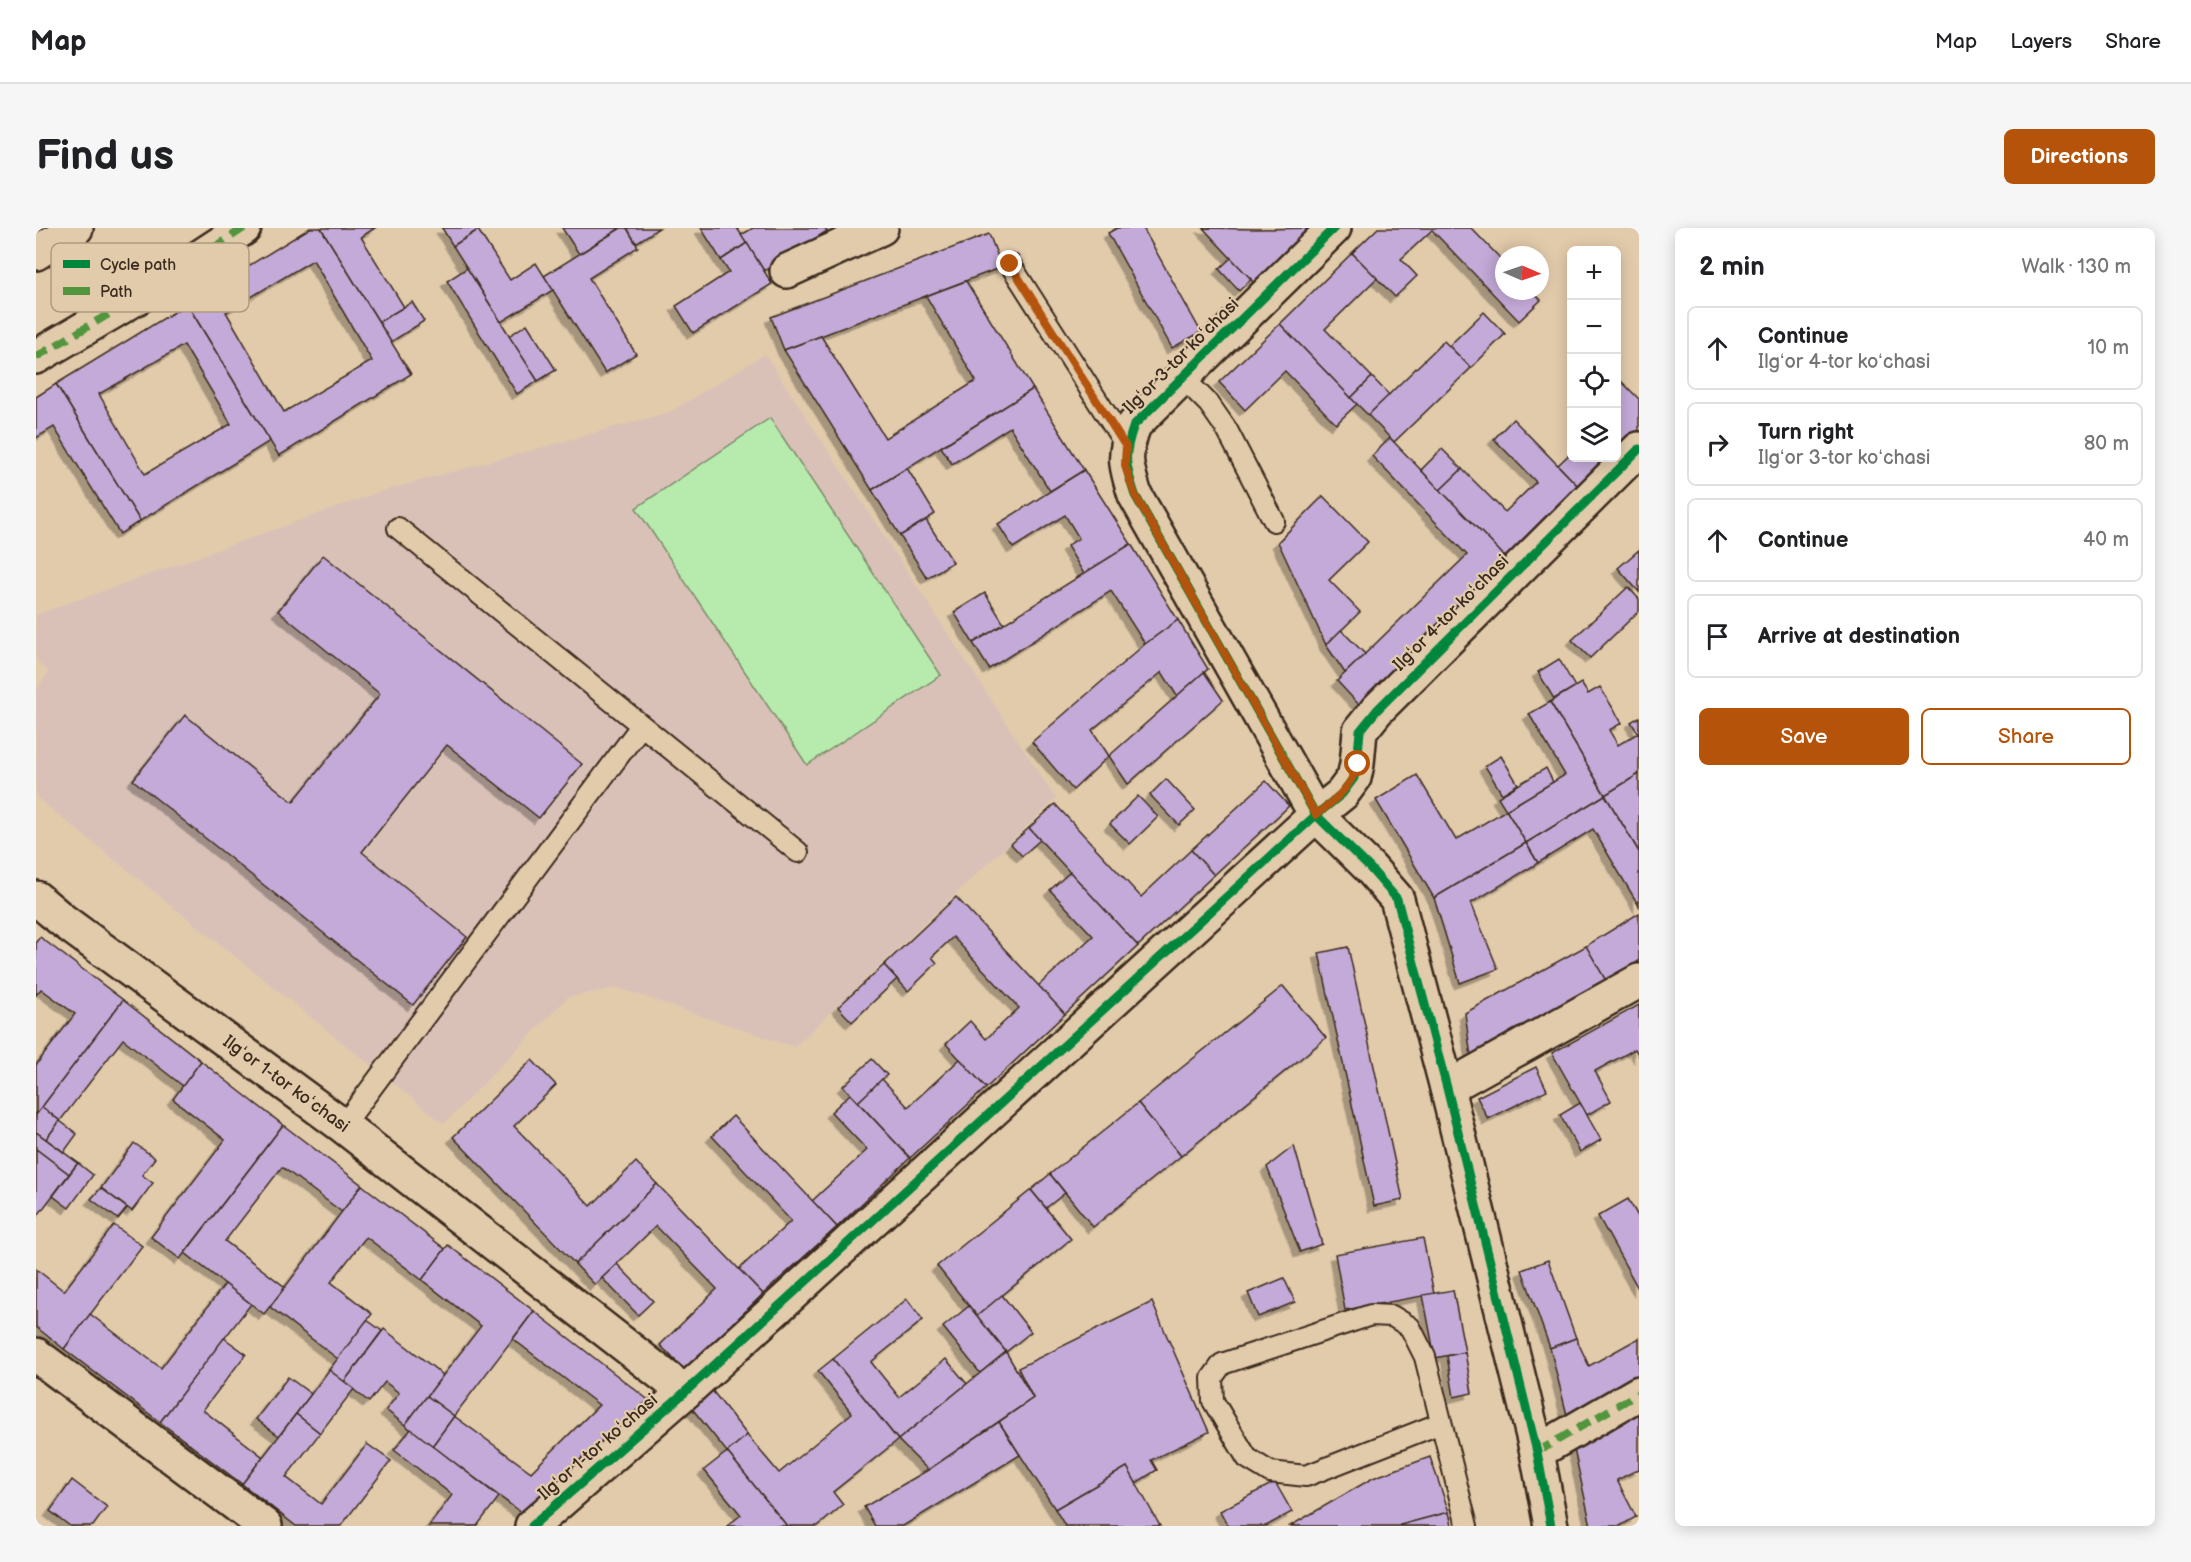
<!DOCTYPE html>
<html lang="en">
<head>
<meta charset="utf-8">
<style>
	body { margin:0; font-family:"Balsamiq Sans",sans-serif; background:#f6f6f6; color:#202124 }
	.controls { position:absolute; right:18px; top:18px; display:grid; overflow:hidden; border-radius:9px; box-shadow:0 3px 15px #0003 }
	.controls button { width:54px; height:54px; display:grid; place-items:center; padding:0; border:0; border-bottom:2px solid #e0e0e0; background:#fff; color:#202124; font:30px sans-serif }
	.compass { position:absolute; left:1459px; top:18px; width:54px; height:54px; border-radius:50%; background:#fff; box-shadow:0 3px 15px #0003; rotate:92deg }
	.stop { position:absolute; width:18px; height:18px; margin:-14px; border:4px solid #b45309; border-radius:50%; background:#fff }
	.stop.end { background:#b45309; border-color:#fff; box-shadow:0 2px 6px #0008 }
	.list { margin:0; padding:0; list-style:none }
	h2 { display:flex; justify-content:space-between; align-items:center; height:78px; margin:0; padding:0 24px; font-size:26px }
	h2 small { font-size:20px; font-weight:400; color:#757577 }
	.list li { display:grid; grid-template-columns:39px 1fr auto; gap:18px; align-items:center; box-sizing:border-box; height:84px; margin:0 12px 12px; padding:0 12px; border:2px solid #e0e0e0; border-radius:9px }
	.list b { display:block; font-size:22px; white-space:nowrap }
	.list p { margin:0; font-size:20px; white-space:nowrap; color:#757577 }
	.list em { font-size:20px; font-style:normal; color:#757577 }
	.actions { display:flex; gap:12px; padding:18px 24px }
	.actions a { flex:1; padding:14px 0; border:2px solid #b45309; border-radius:9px; text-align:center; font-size:21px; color:#b45309 }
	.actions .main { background:#b45309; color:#fff }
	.icon { flex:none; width:33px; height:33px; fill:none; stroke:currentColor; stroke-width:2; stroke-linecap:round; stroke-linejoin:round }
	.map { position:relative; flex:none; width:1603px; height:1298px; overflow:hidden; border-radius:9px }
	header { display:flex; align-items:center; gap:36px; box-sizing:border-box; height:84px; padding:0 30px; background:#fff; border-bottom:2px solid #e0e0e0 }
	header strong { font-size:28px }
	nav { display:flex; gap:33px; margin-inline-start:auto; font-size:21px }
	.intro { display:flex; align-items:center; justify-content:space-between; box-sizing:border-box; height:144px; padding:0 36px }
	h1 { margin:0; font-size:42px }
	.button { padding:15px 27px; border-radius:9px; background:#b45309; color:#fff; font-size:21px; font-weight:700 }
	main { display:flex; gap:36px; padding:0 36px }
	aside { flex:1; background:#fff; border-radius:9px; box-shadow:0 3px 15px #0003 }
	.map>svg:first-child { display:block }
</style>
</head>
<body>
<header>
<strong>Map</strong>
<nav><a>Map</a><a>Layers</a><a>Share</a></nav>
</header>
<div class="intro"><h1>Find us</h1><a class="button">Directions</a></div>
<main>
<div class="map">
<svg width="1603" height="1298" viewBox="0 0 1603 1298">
	<defs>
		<filter id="shadow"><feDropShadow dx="-5.5" dy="5.5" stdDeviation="0" flood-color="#0004"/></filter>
	</defs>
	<rect width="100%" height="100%" fill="#e2cbab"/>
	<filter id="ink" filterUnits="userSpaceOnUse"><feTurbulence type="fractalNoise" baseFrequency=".0167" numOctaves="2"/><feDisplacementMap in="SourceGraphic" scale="12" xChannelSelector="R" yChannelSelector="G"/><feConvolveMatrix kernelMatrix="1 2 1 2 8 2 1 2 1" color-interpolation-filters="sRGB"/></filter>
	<g filter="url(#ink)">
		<polygon fill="#d9c1b8" points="729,126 1020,571 758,819 582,760 532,769 408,896 0,569 0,461 13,444 0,432 0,387 343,264 634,184"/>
		<polygon fill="#b7ebad" stroke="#798a66" stroke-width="1.5" points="734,190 905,447 771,537 600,280"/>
		<g fill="#c4aad8" stroke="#3b2a1e" stroke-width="1.5" fill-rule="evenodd" filter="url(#shadow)">
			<path d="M 274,0 L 285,0 L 375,146 L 243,228 L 151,76 ZM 277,32 L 336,133 L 248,184 L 190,84 Z"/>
			<polygon points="285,0 339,0 325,9 368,79 343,94"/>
			<polygon points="406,0 441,0 442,2 417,18"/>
			<polygon points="526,0 583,0 583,1 543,26"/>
			<polygon points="591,0 602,19 553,50 600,126 569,145 508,48 585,0"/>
			<polygon points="591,0 623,0 600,15"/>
			<polygon points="665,0 701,0 711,15 685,32"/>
			<polygon points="717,0 789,0 791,3 728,43 705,7"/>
			<polygon points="1081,0 1107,0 1165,104 1136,120 1072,5"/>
			<polygon points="1167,0 1221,1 1278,0 1219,56"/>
			<polygon points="1342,0 1435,0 1468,34 1468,63 1496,63 1505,72 1483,93 1396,2 1365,31 1381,48 1359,69 1316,25"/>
			<polygon points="442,2 474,52 500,35 517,62 465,94 417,18"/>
			<polygon points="953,6 966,39 748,122 735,89"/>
			<polygon points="711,15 736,56 657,105 640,78 693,44 685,32"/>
			<polygon points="1316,25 1341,50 1289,101 1336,149 1315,170 1244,96"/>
			<polygon points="1195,30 1215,51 1203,63 1183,41"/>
			<polygon points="431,40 502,153 481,166 411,53"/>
			<polygon points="930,53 997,161 836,262 748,122 785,108 849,210 940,153 890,68"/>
			<polygon points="376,74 388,93 355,114 343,94"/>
			<path d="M 151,76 L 234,213 L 104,293 L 20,156 ZM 148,117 L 195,196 L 109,246 L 63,166 Z"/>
			<polygon points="1448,84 1469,106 1435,140 1413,118"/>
			<polygon points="491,96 520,142 502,153 473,108"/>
			<polygon points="1244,96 1321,176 1300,196 1249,143 1209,182 1183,154"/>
			<polygon points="1408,113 1435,140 1358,214 1332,187"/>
			<polygon points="1580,148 1603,171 1603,206 1580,228"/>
			<polygon points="1336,149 1353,167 1332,187 1315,170"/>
			<polygon points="20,156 104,293 84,306 18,199 0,210 0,169"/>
			<polygon points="997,161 1048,242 1014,263 974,199 916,236 905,219"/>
			<polygon points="1477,191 1546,262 1474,334 1404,262 1426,241 1469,284 1500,254 1458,211"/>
			<polygon points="1354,210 1474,334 1325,479 1301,453 1431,327 1336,228"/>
			<polygon points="1406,221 1426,241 1404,262 1385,242"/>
			<polygon points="1536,224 1536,230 1579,230 1546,262 1522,237"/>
			<polygon points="871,240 899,286 864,308 836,262"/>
			<polygon points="1048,242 1095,316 1048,346 1031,318 1043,310 1029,287 977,320 962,296"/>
			<polygon points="1287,268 1332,314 1293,352 1324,384 1290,417 1242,314"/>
			<polygon points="890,292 917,334 891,350 864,308"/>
			<polygon points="1095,316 1142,392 1109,416 1075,363 953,441 937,415"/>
			<polygon points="1603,322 1603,364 1582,340"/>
			<polygon points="287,327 546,536 503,590 411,517 326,624 431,709 377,777 97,552 149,487 257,574 344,466 242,383"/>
			<polygon points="1592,359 1603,371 1603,383 1554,430 1536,412"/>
			<polygon points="949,365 968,396 937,415 918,384"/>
			<polygon points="1142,392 1172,441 1141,468 1126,444 1056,502 1073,528 1037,562 996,514 1109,416"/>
			<polygon points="1305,402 1329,426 1309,445 1290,417"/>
			<polygon points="1523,431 1539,459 1518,471 1502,444"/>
			<polygon points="1168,444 1187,472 1092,556 1073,528"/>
			<polygon points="1545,455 1552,466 1564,459 1586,495 1573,502 1582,517 1602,505 1595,494 1603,489 1603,546 1569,567 1514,474"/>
			<polygon points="1514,474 1569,567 1490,615 1470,582 1529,547 1493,486"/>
			<polygon points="1465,528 1482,556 1466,566 1449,538"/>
			<polygon points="1510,540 1517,554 1470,582 1462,569"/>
			<polygon points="1603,546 1603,624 1569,567"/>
			<polygon points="1381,547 1420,612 1470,582 1490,615 1398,670 1340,572"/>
			<polygon points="1130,551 1159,582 1143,597 1114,567"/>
			<polygon points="1230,553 1253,578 1178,647 1155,622"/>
			<polygon points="1569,567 1603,624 1603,678 1557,601 1502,635 1490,615"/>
			<polygon points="1102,568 1122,589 1094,616 1074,596"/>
			<polygon points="1019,576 1105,669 1155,622 1178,647 1102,718 993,600"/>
			<polygon points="993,600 1004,612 986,628 975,616"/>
			<polygon points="1490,615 1502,635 1435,675 1462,741 1424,755 1398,670"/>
			<polygon points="1034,644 1102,718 1029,786 1002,758 1057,708 1014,662"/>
			<polygon points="920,669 1029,786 950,860 910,816 934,793 950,811 983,780 917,709 896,729 901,735 872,763 848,737"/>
			<polygon points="1603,685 1603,733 1570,753 1550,718"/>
			<polygon points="4,709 87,772 0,887 0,837 39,786 5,761 0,767 0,714"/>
			<polygon points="1550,718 1570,753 1435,829 1429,785"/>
			<polygon points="1312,719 1367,972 1338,978 1283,725"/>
			<polygon points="848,737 861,751 816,794 802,779"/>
			<polygon points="1247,758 1290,810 1145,928 1102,875"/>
			<polygon points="87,772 165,833 147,858 87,811 24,893 6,879"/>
			<polygon points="1603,777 1603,828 1599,821 1559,843 1575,873 1551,887 1516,825"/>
			<polygon points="836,831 851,847 822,874 807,858"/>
			<polygon points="924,831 950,860 874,930 822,874 846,851 872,879"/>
			<polygon points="496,832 520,857 478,898 555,978 600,934 621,956 539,1036 417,909"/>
			<polygon points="165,833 247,897 144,1031 115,1009 189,912 137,871"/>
			<polygon points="1500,839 1511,862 1452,891 1441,869"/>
			<polygon points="814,866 874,930 801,999 776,973 831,922 795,884"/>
			<polygon points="1102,875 1145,928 1057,999 1014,946"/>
			<polygon points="1544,875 1565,912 1544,924 1524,887"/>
			<polygon points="6,879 24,893 10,911 0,904 0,887"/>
			<polygon points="697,888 801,999 727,1066 703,1041 755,993 676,908"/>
			<polygon points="24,893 41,906 28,924 10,911"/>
			<polygon points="247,897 326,957 306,984 246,939 189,1013 249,1059 228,1086 149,1025"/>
			<polygon points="0,904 42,935 33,946 0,921"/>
			<polygon points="98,915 119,930 106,947 117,955 96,983 65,960"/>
			<polygon points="1258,918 1286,1016 1264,1024 1231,939"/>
			<polygon points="0,921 33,946 0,990"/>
			<polygon points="42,935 57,947 33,980 17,968"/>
			<polygon points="1014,946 1029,965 1010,980 995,962"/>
			<polygon points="621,956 727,1066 649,1142 624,1117 681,1061 620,998 559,1057 539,1036"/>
			<polygon points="326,957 409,1021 386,1052 330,1009 295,1054 336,1086 302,1131 234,1079"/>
			<polygon points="65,960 91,980 82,991 55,971"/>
			<polygon points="995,962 1035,1011 941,1088 901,1038"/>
			<polygon points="1592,971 1603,990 1603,1062 1562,988"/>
			<polygon points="78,997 106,1018 28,1121 0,1099 0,1041 28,1063"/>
			<polygon points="1387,1010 1398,1066 1309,1082 1299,1026"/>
			<polygon points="412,1017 498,1083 418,1188 391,1168 445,1098 386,1052"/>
			<polygon points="1512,1032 1540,1110 1514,1120 1486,1042"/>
			<polygon points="581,1036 617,1073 602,1087 566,1050"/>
			<polygon points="1248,1050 1259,1074 1222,1089 1212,1065"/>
			<polygon points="189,1056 215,1076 124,1194 28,1121 54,1086 125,1140"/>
			<polygon points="1417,1062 1429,1124 1399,1130 1387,1067"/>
			<polygon points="966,1067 995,1104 970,1124 941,1088"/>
			<polygon points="871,1071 887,1092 835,1134 863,1169 910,1131 931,1156 862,1212 797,1131"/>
			<polygon points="1116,1074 1173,1204 1115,1232 1121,1242 1100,1255 1091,1239 1019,1281 963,1194 997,1170 982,1140"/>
			<polygon points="933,1078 970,1124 944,1145 907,1099"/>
			<polygon points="498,1083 615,1174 491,1289 396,1218 418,1188 495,1244 563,1177 477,1111"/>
			<polygon points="331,1092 346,1103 308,1154 293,1142"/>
			<polygon points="348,1101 407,1147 369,1197 350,1182 363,1165 349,1154 333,1174 308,1154"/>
			<polygon points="188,1110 210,1126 167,1182 227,1229 206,1256 124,1194"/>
			<polygon points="1540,1110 1553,1138 1603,1110 1603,1151 1532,1191 1514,1120"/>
			<polygon points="970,1124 997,1170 892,1242 862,1212"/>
			<polygon points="1429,1124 1436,1165 1418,1169 1411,1128"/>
			<polygon points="797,1131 862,1212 797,1264 807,1277 782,1298 751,1298 691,1224 711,1207 743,1245 816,1185 782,1143"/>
			<polygon points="293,1142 318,1161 284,1205 260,1186"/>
			<polygon points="252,1149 275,1166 243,1208 220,1191"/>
			<polygon points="675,1161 711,1207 691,1224 654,1178"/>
			<polygon points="391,1168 418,1188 396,1218 369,1197"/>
			<polygon points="1603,1180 1603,1241 1581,1252 1600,1289 1584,1298 1555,1298 1537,1217"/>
			<polygon points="260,1186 284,1205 250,1249 285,1276 331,1216 355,1233 305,1298 260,1298 206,1256"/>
			<polygon points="963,1194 984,1227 867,1298 839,1298 828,1279 892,1242"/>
			<polygon points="375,1201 463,1269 441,1298 393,1298 416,1267 358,1222"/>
			<polygon points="691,1224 751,1298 691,1298 705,1287 668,1242"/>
			<polygon points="1394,1229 1413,1284 1362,1298 1254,1298 1337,1250"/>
			<polygon points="1091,1239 1124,1298 1029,1298 1019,1281"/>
			<polygon points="36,1252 71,1279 57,1298 34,1298 14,1283"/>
			<polygon points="1239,1254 1256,1284 1230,1298 1192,1298 1184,1283"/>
			<polygon points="1413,1284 1416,1298 1364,1298 1364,1297"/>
		</g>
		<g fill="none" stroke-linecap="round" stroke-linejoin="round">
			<g stroke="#3b2a1e" stroke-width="24">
				<g id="service">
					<polyline points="974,36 1091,219"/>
					<polyline points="1146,149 1173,176 1191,202 1238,293"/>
					<polyline points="362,300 762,624"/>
					<polyline points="307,898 605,498"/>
					<polyline points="1405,1195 1270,1248 1234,1244 1211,1230 1177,1173 1176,1150 1186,1136 1335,1087 1356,1088 1374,1099 1389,1129 1431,1298"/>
				</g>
			</g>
			<g stroke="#3b2a1e" stroke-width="38">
				<g id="minor">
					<path d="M 1298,0 L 1098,197 C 1087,228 1089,236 1099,267 L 1280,587 L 1334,640 L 1361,671 L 1411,860 L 1501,1224 L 1515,1298"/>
					<polyline points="0,25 40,0"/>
					<polyline points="751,43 845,0"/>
					<polyline points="0,129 112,63 208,0"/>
					<polyline points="0,670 26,692 307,898 649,1164"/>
					<polyline points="1411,860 1603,753"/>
					<polyline points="0,1127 229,1298"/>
					<polyline points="1501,1224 1603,1165"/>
					<polyline points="496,1298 649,1164 1280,587 1306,566 1318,550 1321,536 1324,503 1341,482 1603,221"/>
				</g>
			</g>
			<use href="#service" stroke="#e2cbab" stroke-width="20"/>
			<use href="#minor" stroke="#e2cbab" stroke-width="33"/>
			<g stroke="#51953d" stroke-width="8" stroke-dasharray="15 8" stroke-linecap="butt">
				<polyline points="0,129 112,63 208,0"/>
				<polyline points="1501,1224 1603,1165"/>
			</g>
			<g stroke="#e2cbab" stroke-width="13">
				<g id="cycleway">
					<path d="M 1298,0 L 1098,197 C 1087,228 1089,236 1099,267 L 1280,587 L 1334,640 L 1361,671 L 1411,860 L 1501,1224 L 1515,1298"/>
					<polyline points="496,1298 649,1164 1280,587 1306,566 1318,550 1321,536 1324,503 1341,482 1603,221"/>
				</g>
			</g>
			<use href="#cycleway" stroke="#00873e" stroke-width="9"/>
		</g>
	</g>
	<g fill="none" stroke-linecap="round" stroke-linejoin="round" filter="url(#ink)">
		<path stroke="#b45309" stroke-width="8" d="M 974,36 L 1090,219 L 1089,238 L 1099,267 L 1280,587 C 1298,572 1315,560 1322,536"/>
	</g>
	<g text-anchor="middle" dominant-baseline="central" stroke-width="4.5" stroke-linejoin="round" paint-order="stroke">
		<g font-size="18" fill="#3b2a1e" stroke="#e2cbab">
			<text transform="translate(1145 128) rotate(-45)">Ilgʻor 3-tor koʻchasi</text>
			<text transform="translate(1415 385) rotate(-45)">Ilgʻor 4-tor koʻchasi</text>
			<text transform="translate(250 856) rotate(36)">Ilgʻor 1-tor koʻchasi</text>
			<text transform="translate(562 1219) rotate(-41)">Ilgʻor 1-tor koʻchasi</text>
		</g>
	</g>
	<rect x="15" y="15" width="198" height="69" rx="9" fill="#e2cbab" stroke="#b09b81" stroke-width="1.5"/>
	<rect x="27" y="32" width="27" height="8" fill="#00873e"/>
	<rect x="27" y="59" width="27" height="8" fill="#51953d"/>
	<g font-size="16" fill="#3b2a1e">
		<text x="64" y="42">Cycle path</text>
		<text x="64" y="69">Path</text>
	</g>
</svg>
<div class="controls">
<button>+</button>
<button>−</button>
<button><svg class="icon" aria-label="locate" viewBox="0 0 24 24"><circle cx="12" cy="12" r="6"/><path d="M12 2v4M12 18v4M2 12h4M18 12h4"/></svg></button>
<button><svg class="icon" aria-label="layers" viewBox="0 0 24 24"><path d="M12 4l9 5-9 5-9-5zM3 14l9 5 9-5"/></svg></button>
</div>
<svg class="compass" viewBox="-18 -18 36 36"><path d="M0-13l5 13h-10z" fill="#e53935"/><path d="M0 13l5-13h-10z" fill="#757577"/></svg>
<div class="stop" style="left:1322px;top:536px"></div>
<div class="stop end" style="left:974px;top:36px"></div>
</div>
<aside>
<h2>2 min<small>Walk · 130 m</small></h2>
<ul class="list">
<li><svg class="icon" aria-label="ahead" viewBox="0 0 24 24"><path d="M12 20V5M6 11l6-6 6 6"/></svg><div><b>Continue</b><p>Ilgʻor 4-tor koʻchasi</p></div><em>10 m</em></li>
<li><svg class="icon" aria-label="right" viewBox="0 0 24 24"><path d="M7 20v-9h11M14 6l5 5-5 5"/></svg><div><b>Turn right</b><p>Ilgʻor 3-tor koʻchasi</p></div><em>80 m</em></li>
<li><svg class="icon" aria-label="ahead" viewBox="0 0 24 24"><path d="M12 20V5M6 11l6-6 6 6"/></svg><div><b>Continue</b></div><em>40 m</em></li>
<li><svg class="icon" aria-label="arrive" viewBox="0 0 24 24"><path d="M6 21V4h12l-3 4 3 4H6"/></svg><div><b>Arrive at destination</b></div></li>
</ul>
<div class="actions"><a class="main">Save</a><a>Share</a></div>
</aside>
</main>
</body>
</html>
